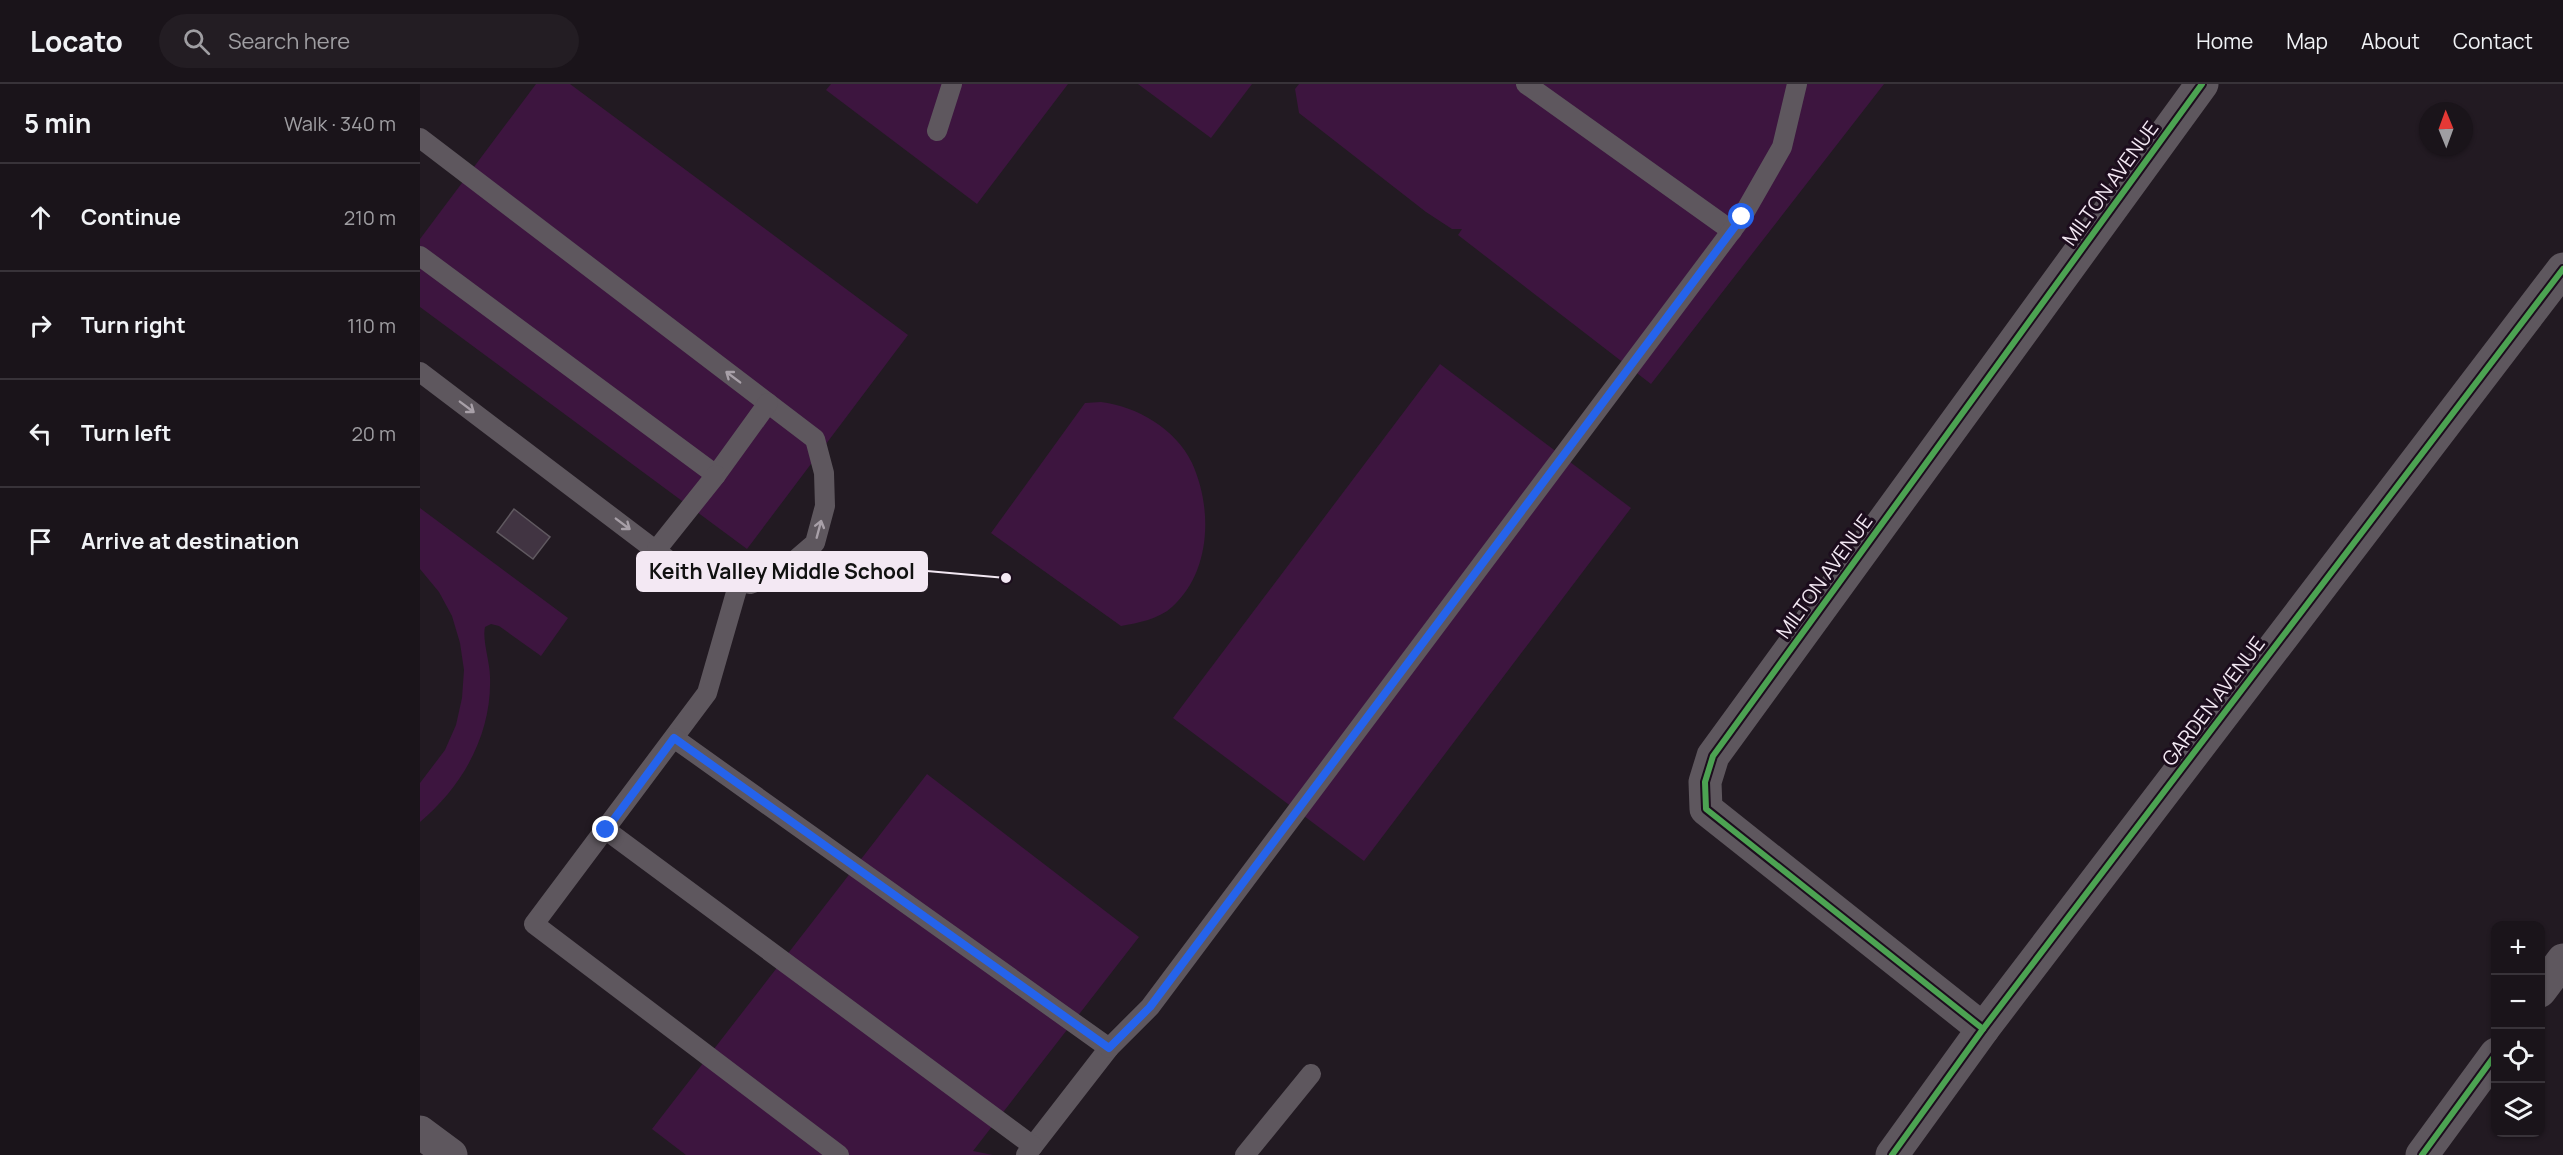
<!DOCTYPE html>
<html lang="en">
<head>
<meta charset="utf-8">
<style>
	body { margin:0; font-family:Manrope,sans-serif; background:#231d23; color:#f1f3f6 }
	.controls { position:absolute; right:18px; bottom:18px; display:grid; overflow:hidden; border-radius:12px; box-shadow:0 2px 4px #0004 }
	.controls button { width:54px; height:54px; display:grid; place-items:center; padding:0; border:0; border-bottom:2px solid #383339; background:#1a141a; color:#f1f3f6; font:30px sans-serif }
	.compass { position:absolute; left:1999px; top:18px; width:54px; height:54px; border-radius:50%; background:#1a141a; box-shadow:0 2px 4px #0004; rotate:359deg }
	.stop { position:absolute; width:18px; height:18px; margin:-14px; border:4px solid #2563eb; border-radius:50%; background:#fff }
	.stop.end { background:#2563eb; border-color:#fff; box-shadow:0 2px 6px #0008 }
	.list { margin:0; padding:0; list-style:none }
	h2 { display:flex; justify-content:space-between; align-items:center; height:78px; margin:0; padding:0 24px; font-size:26px }
	h2 small { font-size:20px; font-weight:400; color:#9f9ea2 }
	.list li { display:grid; grid-template-columns:39px 1fr auto; gap:18px; align-items:center; box-sizing:border-box; height:108px; padding:0 24px; border-top:2px solid #383339 }
	.list b { display:block; font-size:22px; white-space:nowrap }
	.list em { font-size:20px; font-style:normal; color:#9f9ea2 }
	.icon { flex:none; width:33px; height:33px; fill:none; stroke:currentColor; stroke-width:2; stroke-linecap:round; stroke-linejoin:round }
	.map { position:relative; flex:none; width:2143px; height:1071px; overflow:hidden }
	header { display:flex; align-items:center; gap:36px; box-sizing:border-box; height:84px; padding:0 30px; background:#1a141a; border-bottom:2px solid #383339 }
	header strong { font-size:28px }
	nav { display:flex; gap:33px; margin-inline-start:auto; font-size:21px }
	.search { width:420px; height:54px; background:#231d23; display:flex; align-items:center; gap:15px; box-sizing:border-box; padding:0 21px; border-radius:33px; color:#9f9ea2; font-size:22px }
	main { display:flex }
	aside { flex:1; background:#1a141a }
	.map>svg:first-child { display:block }
</style>
</head>
<body>
<header>
<strong>Locato</strong>
<div class="search"><svg class="icon" aria-label="search" viewBox="0 0 24 24"><circle cx="10" cy="10" r="6"/><path d="M15 15l6 6"/></svg>Search here</div>
<nav><a>Home</a><a>Map</a><a>About</a><a>Contact</a></nav>
</header>
<main>
<aside>
<h2>5 min<small>Walk · 340 m</small></h2>
<ul class="list">
<li><svg class="icon" aria-label="ahead" viewBox="0 0 24 24"><path d="M12 20V5M6 11l6-6 6 6"/></svg><div><b>Continue</b></div><em>210 m</em></li>
<li><svg class="icon" aria-label="right" viewBox="0 0 24 24"><path d="M7 20v-9h11M14 6l5 5-5 5"/></svg><div><b>Turn right</b></div><em>110 m</em></li>
<li><svg class="icon" aria-label="left" viewBox="0 0 24 24"><path d="M17 20v-9H6M10 6l-5 5 5 5"/></svg><div><b>Turn left</b></div><em>20 m</em></li>
<li><svg class="icon" aria-label="arrive" viewBox="0 0 24 24"><path d="M6 21V4h12l-3 4 3 4H6"/></svg><div><b>Arrive at destination</b></div></li>
</ul>
</aside>
<div class="map">
<svg width="2143" height="1071" viewBox="0 0 2143 1071">
	<rect width="100%" height="100%" fill="#221a22"/>
	<g fill="#3d153f">
		<polygon points="116,0 150,0 488,251 327,465 0,223 0,155"/>
		<polygon points="411,0 648,0 557,120 406,6"/>
		<polygon points="718,0 832,0 791,54"/>
		<polygon points="879,0 1464,0 1231,300 1038,151 1042,145 1032,145 1006,128 879,29 875,5"/>
		<polygon points="1020,280 1211,424 944,777 753,634"/>
		<path d="M 681,318 C 716,322 756,345 772,379 C 793,425 791,488 752,523 C 739,535 718,539 701,542 L 571,449 L 665,319 Z"/>
		<path d="M 0,424 L 148,534 L 121,572 L 79,542 L 71,540 L 65,543 C 62,556 70,578 70,593 C 72,650 43,702 0,738 L 0,699 L 25,666 L 36,641 L 42,614 L 44,586 L 40,559 L 32,532 L 19,508 L 0,485 Z"/>
		<polygon points="507,690 719,853 553,1067 573,1071 266,1071 232,1045"/>
	</g>
	<polygon fill="#413442" stroke="#605960" stroke-width="1.5" points="94,425 130,453 113,475 77,448"/>
	<g fill="none" stroke-linecap="round" stroke-linejoin="round">
		<g stroke="#5e575e" stroke-width="20">
			<polyline points="1106,0 1312,147"/>
			<polyline points="517,47 532,0"/>
			<polyline points="0,54 395,355 404,389 405,422 395,459 359,490 330,500 264,488 0,288"/>
			<polyline points="0,172 296,391 348,319"/>
			<polyline points="237,465 296,391"/>
			<polyline points="319,498 287,609 114,840 419,1071"/>
			<polyline points="254,654 689,964 606,1071"/>
			<polyline points="186,746 613,1062"/>
			<polyline points="689,964 730,923 1322,133 1362,63 1377,0"/>
			<polyline points="825,1071 891,990"/>
		</g>
		<g stroke="#5e575e" stroke-width="33">
			<polyline points="2120,907 2143,876"/>
			<polyline points="1563,945 1286,725 1285,698 1293,672 1782,0"/>
			<polyline points="0,1048 31,1071"/>
			<polyline points="1472,1071 1563,945 2143,185"/>
			<polyline points="2002,1071 2076,970"/>
		</g>
		<g stroke="#1c0d1d" stroke-width="10">
			<g id="cycleway">
				<polyline points="1563,945 1286,725 1285,698 1293,672 1782,0"/>
				<polyline points="1472,1071 1563,945 2143,185"/>
				<polyline points="2002,1071 2076,970"/>
			</g>
		</g>
		<use href="#cycleway" stroke="#4ca352" stroke-width="6"/>
	</g>
	<defs><path id="oneway-shaft" d="M-6 0H5M1.5-3L5.5 0L1.5 3" fill="none" stroke-width="1.6" stroke-linecap="round" stroke-linejoin="round" transform="scale(1.5)"/></defs>
	<g stroke="#a8a0a8">
		<use href="#oneway-shaft" transform="translate(313 293) rotate(-143)"/>
		<use href="#oneway-shaft" transform="translate(47 323) rotate(37)"/>
		<use href="#oneway-shaft" transform="translate(203 440) rotate(37)"/>
		<use href="#oneway-shaft" transform="translate(399 445) rotate(-75)"/>
	</g>
	<g fill="none" stroke-linecap="round" stroke-linejoin="round">
		<polyline stroke="#2563eb" stroke-width="8" points="186,746 254,654 689,964 730,923 1322,133"/>
	</g>
	<g text-anchor="middle" dominant-baseline="central" stroke-width="6" stroke-linejoin="round" paint-order="stroke">
		<g font-size="20" fill="#f3e8f3" stroke="#1c0d1d">
			<text transform="translate(1690 99) rotate(-54)">MILTON AVENUE</text>
			<text transform="translate(1404 492) rotate(-54)">MILTON AVENUE</text>
			<text transform="translate(1793 617) rotate(-53)">GARDEN AVENUE</text>
		</g>
	</g>
	<path fill="none" stroke="#f3e8f3" stroke-width="2" d="M586 494L507 487"/>
	<circle fill="#f3e8f3" stroke="#1c0d1d" stroke-width="2" cx="586" cy="494" r="6"/>
	<rect fill="#f3e8f3" stroke="#f3e8f3" stroke-width="2" x="217" y="468" width="290" height="39" rx="6"/>
	<g font-size="21" text-anchor="middle" font-weight="bold" fill="#111">
		<text x="362" y="495">Keith Valley Middle School</text>
	</g>
</svg>
<div class="controls">
<button>+</button>
<button>−</button>
<button><svg class="icon" aria-label="locate" viewBox="0 0 24 24"><circle cx="12" cy="12" r="6"/><path d="M12 2v4M12 18v4M2 12h4M18 12h4"/></svg></button>
<button><svg class="icon" aria-label="layers" viewBox="0 0 24 24"><path d="M12 4l9 5-9 5-9-5zM3 14l9 5 9-5"/></svg></button>
</div>
<svg class="compass" viewBox="-18 -18 36 36"><path d="M0-13l5 13h-10z" fill="#e53935"/><path d="M0 13l5-13h-10z" fill="#9f9ea2"/></svg>
<div class="stop" style="left:1322px;top:133px"></div>
<div class="stop end" style="left:186px;top:746px"></div>
</div>
</main>
</body>
</html>
